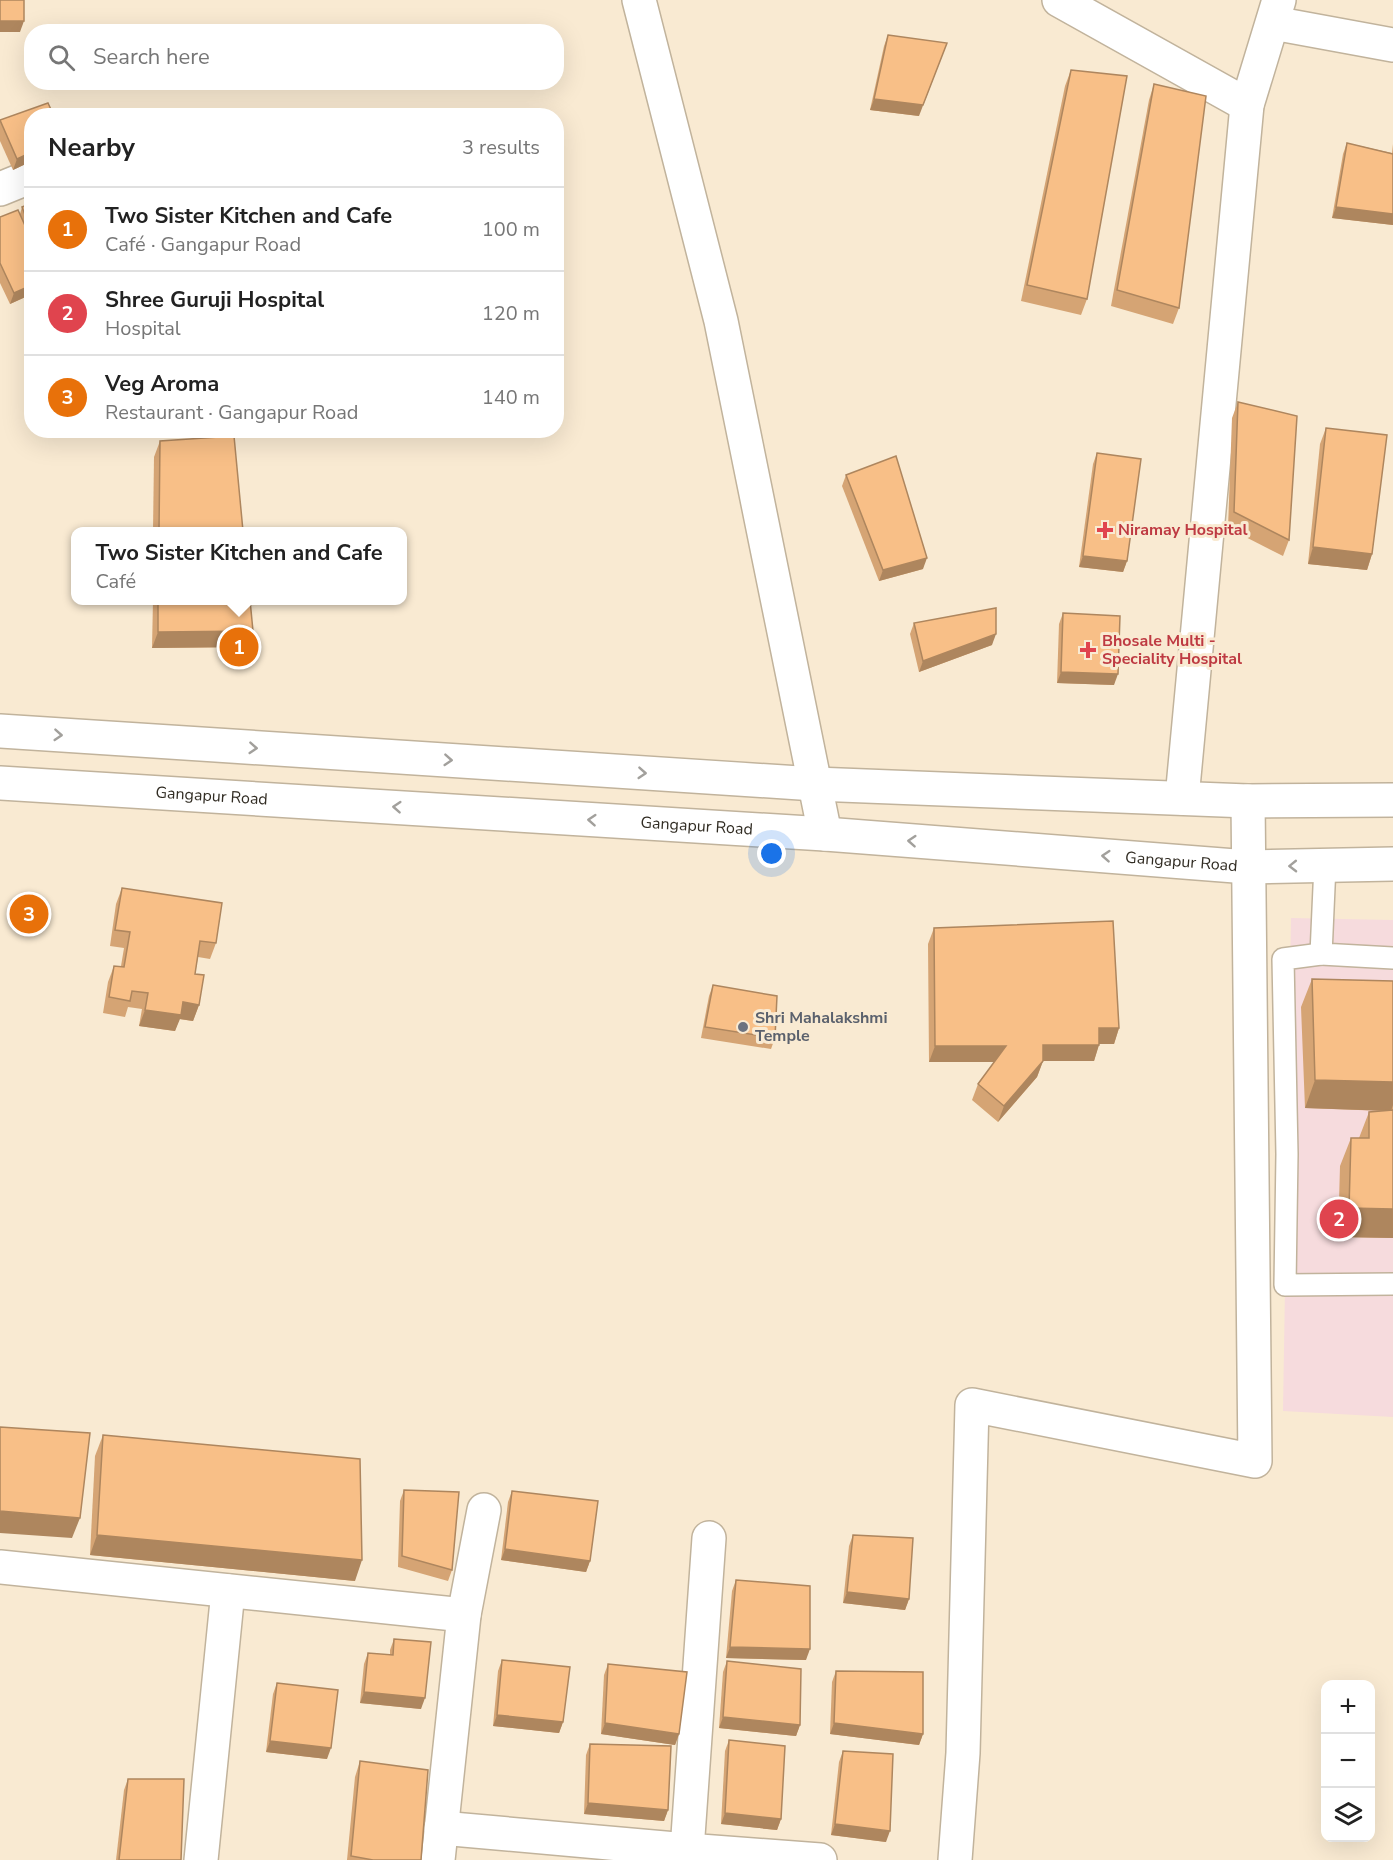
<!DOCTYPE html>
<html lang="en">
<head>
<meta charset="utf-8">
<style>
	body { margin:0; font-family:"Nunito Sans",sans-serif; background:#f6f6f6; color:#222 }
	.controls { position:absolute; right:18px; bottom:18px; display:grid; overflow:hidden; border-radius:12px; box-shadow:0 6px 24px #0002 }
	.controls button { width:54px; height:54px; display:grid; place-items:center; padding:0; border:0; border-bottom:2px solid #e0e0e0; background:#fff; color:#222; font:30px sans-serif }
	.you { position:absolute; left:772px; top:854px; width:21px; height:21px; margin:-15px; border:4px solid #fff; border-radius:50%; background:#1a73e8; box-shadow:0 0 0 9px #1a73e833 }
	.badge { display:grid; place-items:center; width:39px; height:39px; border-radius:50%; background:#1a73e8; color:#fff; font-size:20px; font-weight:700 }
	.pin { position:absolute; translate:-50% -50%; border:3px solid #fff; box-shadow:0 2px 6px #0006 }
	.popup { position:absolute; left:71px; top:527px; width:336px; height:78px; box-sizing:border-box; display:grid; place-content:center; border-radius:12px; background:#fff; filter:drop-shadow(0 2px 4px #0005); font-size:20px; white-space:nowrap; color:#767676 }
	.popup b { font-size:22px; color:#222 }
	.popup::after { content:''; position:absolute; left:50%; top:100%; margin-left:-12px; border:12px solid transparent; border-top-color:#fff }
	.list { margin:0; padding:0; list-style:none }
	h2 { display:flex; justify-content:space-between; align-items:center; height:78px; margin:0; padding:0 24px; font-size:26px }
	h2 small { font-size:20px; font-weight:400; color:#767676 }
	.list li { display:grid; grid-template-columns:39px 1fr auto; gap:18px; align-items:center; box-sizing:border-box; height:84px; padding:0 24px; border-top:2px solid #e0e0e0 }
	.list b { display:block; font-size:22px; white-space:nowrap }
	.list p { margin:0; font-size:20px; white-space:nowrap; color:#767676 }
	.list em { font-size:20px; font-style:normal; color:#767676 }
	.icon { flex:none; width:33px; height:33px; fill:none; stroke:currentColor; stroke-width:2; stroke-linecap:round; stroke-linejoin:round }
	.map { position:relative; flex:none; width:1393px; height:1860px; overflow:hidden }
	.search { position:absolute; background:#fff; box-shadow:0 6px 24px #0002; left:24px; top:24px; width:540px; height:66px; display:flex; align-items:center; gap:15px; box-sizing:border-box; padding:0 21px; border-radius:24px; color:#767676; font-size:22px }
	.panel { position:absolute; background:#fff; box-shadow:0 6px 24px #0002; left:24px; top:108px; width:540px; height:330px; border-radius:24px }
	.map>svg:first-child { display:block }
</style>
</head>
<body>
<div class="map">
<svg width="1393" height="1860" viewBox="0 0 1393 1860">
	<rect width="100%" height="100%" fill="#f9ead2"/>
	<polygon fill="#f6dbdd" points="1291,918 1393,920 1393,1417 1283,1411"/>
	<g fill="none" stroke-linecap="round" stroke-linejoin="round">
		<g stroke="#c1b39c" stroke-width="24">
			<g id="service">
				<polyline points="1325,865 1321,954 1393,958"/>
				<polyline points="1321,954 1283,959 1287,1154 1285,1285 1393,1284"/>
			</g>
		</g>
		<g stroke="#c1b39c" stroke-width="36">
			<g id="minor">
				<polyline points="1059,0 1247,105"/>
				<polyline points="1273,23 1393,45"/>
				<polyline points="0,189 32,176"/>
				<polyline points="1182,798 1247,105 1279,0"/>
				<polyline points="709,1538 687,1850 820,1860"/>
				<polyline points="0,1567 464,1615"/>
				<polyline points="441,1828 687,1850"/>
				<polyline points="201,1860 228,1591"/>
				<polyline points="438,1860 464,1615 484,1510"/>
				<polyline points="955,1860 963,1753 972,1405 1255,1461 1248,801"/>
			</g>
		</g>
		<g stroke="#c1b39c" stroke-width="36">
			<polyline id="tertiary" points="639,0 721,321 825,834"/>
		</g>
		<g stroke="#c1b39c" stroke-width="36">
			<g id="primary">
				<polyline points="0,731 815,784 1248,801 1393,800"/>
				<path id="s1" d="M 0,783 L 825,834 L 1248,867 L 1393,864"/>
			</g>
		</g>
		<use href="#service" stroke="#fff" stroke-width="21"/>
		<use href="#minor" stroke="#fff" stroke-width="33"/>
		<use href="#tertiary" stroke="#fff" stroke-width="33"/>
		<use href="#primary" stroke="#fff" stroke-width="33"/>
	</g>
	<g fill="#d5a474">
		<polygon points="888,35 919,116 870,110 884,46"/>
		<polygon points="1071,70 1087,299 1081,315 1021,301 1065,86"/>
		<polygon points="1154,84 1179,308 1173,324 1111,306 1149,100"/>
		<polygon points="32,116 32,161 13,170 0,141 0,120"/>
		<polygon points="1347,143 1392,153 1393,144 1393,225 1332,218 1343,154"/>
		<polygon points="32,203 32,294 10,304 0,283 0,217 20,214 22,207"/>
		<polygon points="1238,402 1289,540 1283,556 1228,528 1232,418"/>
		<polygon points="1326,428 1372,554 1367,570 1308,564 1320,444"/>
		<polygon points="160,441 243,531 153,531 154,457"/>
		<polygon points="1097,453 1127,561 1123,572 1079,567 1093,464"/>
		<polygon points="846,475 923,569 879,581 842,486"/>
		<polygon points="153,600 250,600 247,647 152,648"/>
		<polygon points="1063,613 1114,685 1057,683 1059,624"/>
		<polygon points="914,623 992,645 919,672 910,634"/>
		<polygon points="122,888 216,943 210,959 198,957 195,974 199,1005 193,1021 179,1019 175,1031 139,1026 142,1009 128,1007 125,1017 103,1013 108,982 114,966 121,966 124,948 110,946 116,904"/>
		<polygon points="934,928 1119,1028 1114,1044 1099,1044 1094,1061 1043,1061 1037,1077 998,1122 972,1100 978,1084 994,1062 929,1062 928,944"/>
		<polygon points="1312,979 1393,981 1393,1238 1338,1237 1340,1166 1351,1138 1359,1138 1369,1112 1385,1111 1305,1108 1301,1007"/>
		<polygon points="713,985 775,1038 771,1049 701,1038 709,996"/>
		<polygon points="103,1435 355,1581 90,1555 95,1456"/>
		<polygon points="404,1490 452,1570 448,1581 398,1567 400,1501"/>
		<polygon points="512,1491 590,1561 586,1572 501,1560 508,1502"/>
		<polygon points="853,1535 909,1599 905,1610 843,1603 849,1546"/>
		<polygon points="736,1580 806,1660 726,1658 732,1591"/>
		<polygon points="394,1639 421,1709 360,1703 364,1664 368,1653 390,1655 390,1650"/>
		<polygon points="502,1660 563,1722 559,1733 493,1726 498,1671"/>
		<polygon points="727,1661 800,1725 796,1736 719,1728 723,1672"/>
		<polygon points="608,1664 679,1734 675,1745 601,1734 604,1675"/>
		<polygon points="836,1671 923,1734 919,1745 830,1734 832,1682"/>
		<polygon points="277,1683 327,1759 266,1752 273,1694"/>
		<polygon points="729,1740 781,1819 777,1830 721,1824 725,1751"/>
		<polygon points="590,1744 668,1810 664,1821 584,1814 586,1755"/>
		<polygon points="843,1751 886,1842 831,1835 839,1762"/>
		<polygon points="360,1761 421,1860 347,1860 355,1777"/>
		<polygon points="128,1779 181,1860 116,1860 124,1790"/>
	</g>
	<g fill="#ae865e">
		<polygon points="0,21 24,21 20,32 0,32"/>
		<polygon points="947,43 919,116 870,110 874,99"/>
		<polygon points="32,152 32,161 13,170 17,159"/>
		<polygon points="1336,207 1393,214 1393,225 1332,218"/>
		<polygon points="32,285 32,294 10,304 14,293"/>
		<polygon points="1313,547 1372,554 1367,570 1308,564"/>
		<polygon points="1083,556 1127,561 1123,572 1079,567"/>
		<polygon points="927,558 923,569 879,581 883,570"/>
		<polygon points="253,631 247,647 152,648 158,632"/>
		<polygon points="996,634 992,645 919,672 923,661"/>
		<polygon points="1061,672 1118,674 1114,685 1057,683"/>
		<polygon points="183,1002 199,1005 193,1021 180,1019 175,1031 139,1026 145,1010"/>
		<polygon points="1099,1028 1119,1028 1114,1044 1094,1044"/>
		<polygon points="1043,1045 1099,1045 1094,1061 1037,1061"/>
		<polygon points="935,1046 1006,1046 1000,1062 929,1062"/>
		<polygon points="1043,1061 1037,1077 998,1122 1004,1106"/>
		<polygon points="1315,1080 1393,1082 1393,1105 1391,1111 1305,1108"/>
		<polygon points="1349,1208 1393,1209 1393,1238 1338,1237"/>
		<polygon points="0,1511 80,1518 72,1538 0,1533"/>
		<polygon points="97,1535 362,1560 355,1581 90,1555"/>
		<polygon points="505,1549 590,1561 586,1572 501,1560"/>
		<polygon points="847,1592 909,1599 905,1610 843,1603"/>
		<polygon points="730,1647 810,1649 806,1660 726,1658"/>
		<polygon points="364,1692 425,1698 421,1709 360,1703"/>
		<polygon points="497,1715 563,1722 559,1733 493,1726"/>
		<polygon points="723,1717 800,1725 796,1736 719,1728"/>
		<polygon points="605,1723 679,1734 675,1745 601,1734"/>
		<polygon points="834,1723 923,1734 919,1745 830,1734"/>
		<polygon points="270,1741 331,1748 327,1759 266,1752"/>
		<polygon points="588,1803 668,1810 664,1821 584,1814"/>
		<polygon points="725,1813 781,1819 777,1830 721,1824"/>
		<polygon points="835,1824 890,1831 886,1842 831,1835"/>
	</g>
	<g fill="#f8bf87" stroke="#ae865e" stroke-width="1.5">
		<rect x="0" y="0" width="24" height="21"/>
		<polygon points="888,35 947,43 923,105 874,99"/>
		<polygon points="1071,70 1127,76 1087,299 1027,285"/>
		<polygon points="1154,84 1206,96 1179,308 1117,290"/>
		<polygon points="48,103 54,116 32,116 32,152 17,159 0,120"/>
		<polygon points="1347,143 1393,154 1393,214 1336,207"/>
		<polygon points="32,203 32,233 22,207"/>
		<polygon points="18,210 32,241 32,285 14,293 0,263 0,217"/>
		<polygon points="1238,402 1297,416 1289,540 1234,512"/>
		<polygon points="1326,428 1387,435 1372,554 1313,547"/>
		<polygon points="234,436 243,531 159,531 160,441"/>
		<polygon points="1097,453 1141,459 1127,561 1083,556"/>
		<polygon points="896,456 927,558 883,570 846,475"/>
		<polygon points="158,600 250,600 253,631 158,632"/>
		<polygon points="996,608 996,634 923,661 914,623"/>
		<polygon points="1063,613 1120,616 1118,674 1061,672"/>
		<polygon points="122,888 222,903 216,943 200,941 195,974 204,975 199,1005 183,1002 181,1015 145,1010 148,993 132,991 130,1001 109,997 114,966 124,967 130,932 115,930"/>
		<polygon points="1113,921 1119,1028 1099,1028 1099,1045 1043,1045 1043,1061 1004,1106 978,1084 1006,1046 935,1046 934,928"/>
		<polygon points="1312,979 1393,981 1393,1082 1315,1080"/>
		<polygon points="713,985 777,996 775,1038 705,1027"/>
		<polygon points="1393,1110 1393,1209 1349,1208 1351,1138 1369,1138 1369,1112"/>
		<polygon points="0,1427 90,1433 80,1518 0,1511"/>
		<polygon points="103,1435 360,1459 362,1560 97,1535"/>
		<polygon points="404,1490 459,1492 452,1570 402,1556"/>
		<polygon points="512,1491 598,1501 590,1561 505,1549"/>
		<polygon points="853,1535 913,1538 909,1599 847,1592"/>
		<polygon points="736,1580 810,1586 810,1649 730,1647"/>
		<polygon points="394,1639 431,1642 425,1698 364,1692 368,1653 393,1655"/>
		<polygon points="502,1660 570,1667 563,1722 497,1715"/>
		<polygon points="727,1661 801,1669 800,1725 723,1717"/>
		<polygon points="608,1664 687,1672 679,1734 605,1723"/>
		<polygon points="836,1671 923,1672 923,1734 834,1723"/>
		<polygon points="277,1683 338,1690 331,1748 270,1741"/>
		<polygon points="729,1740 785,1746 781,1819 725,1813"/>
		<polygon points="590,1744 671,1746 668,1810 588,1803"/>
		<polygon points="843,1751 893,1754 890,1831 835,1824"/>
		<polygon points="360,1761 428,1770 421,1860 373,1860 351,1856"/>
		<polygon points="128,1779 184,1779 181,1860 119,1860"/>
	</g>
	<defs><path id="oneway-chevron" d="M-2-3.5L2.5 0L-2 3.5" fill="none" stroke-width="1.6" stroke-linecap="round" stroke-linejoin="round" transform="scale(1.5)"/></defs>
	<g stroke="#a2a09c">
		<use href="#oneway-chevron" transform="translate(58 735) rotate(4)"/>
		<use href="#oneway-chevron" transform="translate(253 748) rotate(4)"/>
		<use href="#oneway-chevron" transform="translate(448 760) rotate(4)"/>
		<use href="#oneway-chevron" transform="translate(642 773) rotate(4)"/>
		<use href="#oneway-chevron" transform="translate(397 807) rotate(-176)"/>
		<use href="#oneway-chevron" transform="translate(592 820) rotate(-176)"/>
		<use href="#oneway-chevron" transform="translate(912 841) rotate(-176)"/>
		<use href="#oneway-chevron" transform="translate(1106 856) rotate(-176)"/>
		<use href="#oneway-chevron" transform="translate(1293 866) rotate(179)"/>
	</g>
	<g fill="#e0444e" stroke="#f9ead2" stroke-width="2">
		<path d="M1102 521h6v6h6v6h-6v6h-6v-6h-6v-6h6z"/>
		<path d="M1085 641h6v6h6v6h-6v6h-6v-6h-6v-6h6z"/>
	</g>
	<circle fill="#6b7280" stroke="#f9ead2" stroke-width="2" cx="743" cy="1027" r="6"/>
	<g text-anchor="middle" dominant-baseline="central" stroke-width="6" stroke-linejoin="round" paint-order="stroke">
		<g font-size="16" font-weight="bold" fill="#be3a42" stroke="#f9ead2" text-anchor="start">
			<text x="1118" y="530">Niramay Hospital</text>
			<text x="1102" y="641">Bhosale Multi -<tspan x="1102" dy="18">Speciality Hospital</tspan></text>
		</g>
		<g font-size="16" fill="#312c23" stroke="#f9ead2">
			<text stroke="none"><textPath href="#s1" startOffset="212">Gangapur Road</textPath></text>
			<text stroke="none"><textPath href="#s1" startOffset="698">Gangapur Road</textPath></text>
			<text stroke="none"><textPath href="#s1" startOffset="1184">Gangapur Road</textPath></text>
		</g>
		<g font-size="16" font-weight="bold" fill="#5b616d" stroke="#f9ead2" text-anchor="start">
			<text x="755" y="1018">Shri Mahalakshmi<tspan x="755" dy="18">Temple</tspan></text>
		</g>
	</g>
</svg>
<div class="controls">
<button>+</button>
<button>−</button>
<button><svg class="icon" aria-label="layers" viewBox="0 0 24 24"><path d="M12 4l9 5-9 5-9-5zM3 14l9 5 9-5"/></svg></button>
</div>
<div class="you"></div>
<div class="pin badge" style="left:239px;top:647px;background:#e8710a">1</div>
<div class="popup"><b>Two Sister Kitchen and Cafe</b>Café</div>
<div class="pin badge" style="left:1339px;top:1219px;background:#e0444e">2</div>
<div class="pin badge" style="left:29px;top:914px;background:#e8710a">3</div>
<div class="search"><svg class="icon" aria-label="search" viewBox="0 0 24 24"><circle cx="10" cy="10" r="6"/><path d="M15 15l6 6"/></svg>Search here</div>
<section class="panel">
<h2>Nearby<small>3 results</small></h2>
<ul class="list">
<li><span class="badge" style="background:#e8710a">1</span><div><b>Two Sister Kitchen and Cafe</b><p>Café · Gangapur Road</p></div><em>100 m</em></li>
<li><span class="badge" style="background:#e0444e">2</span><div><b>Shree Guruji Hospital</b><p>Hospital</p></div><em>120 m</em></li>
<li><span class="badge" style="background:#e8710a">3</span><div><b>Veg Aroma</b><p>Restaurant · Gangapur Road</p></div><em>140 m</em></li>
</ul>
</section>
</div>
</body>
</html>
